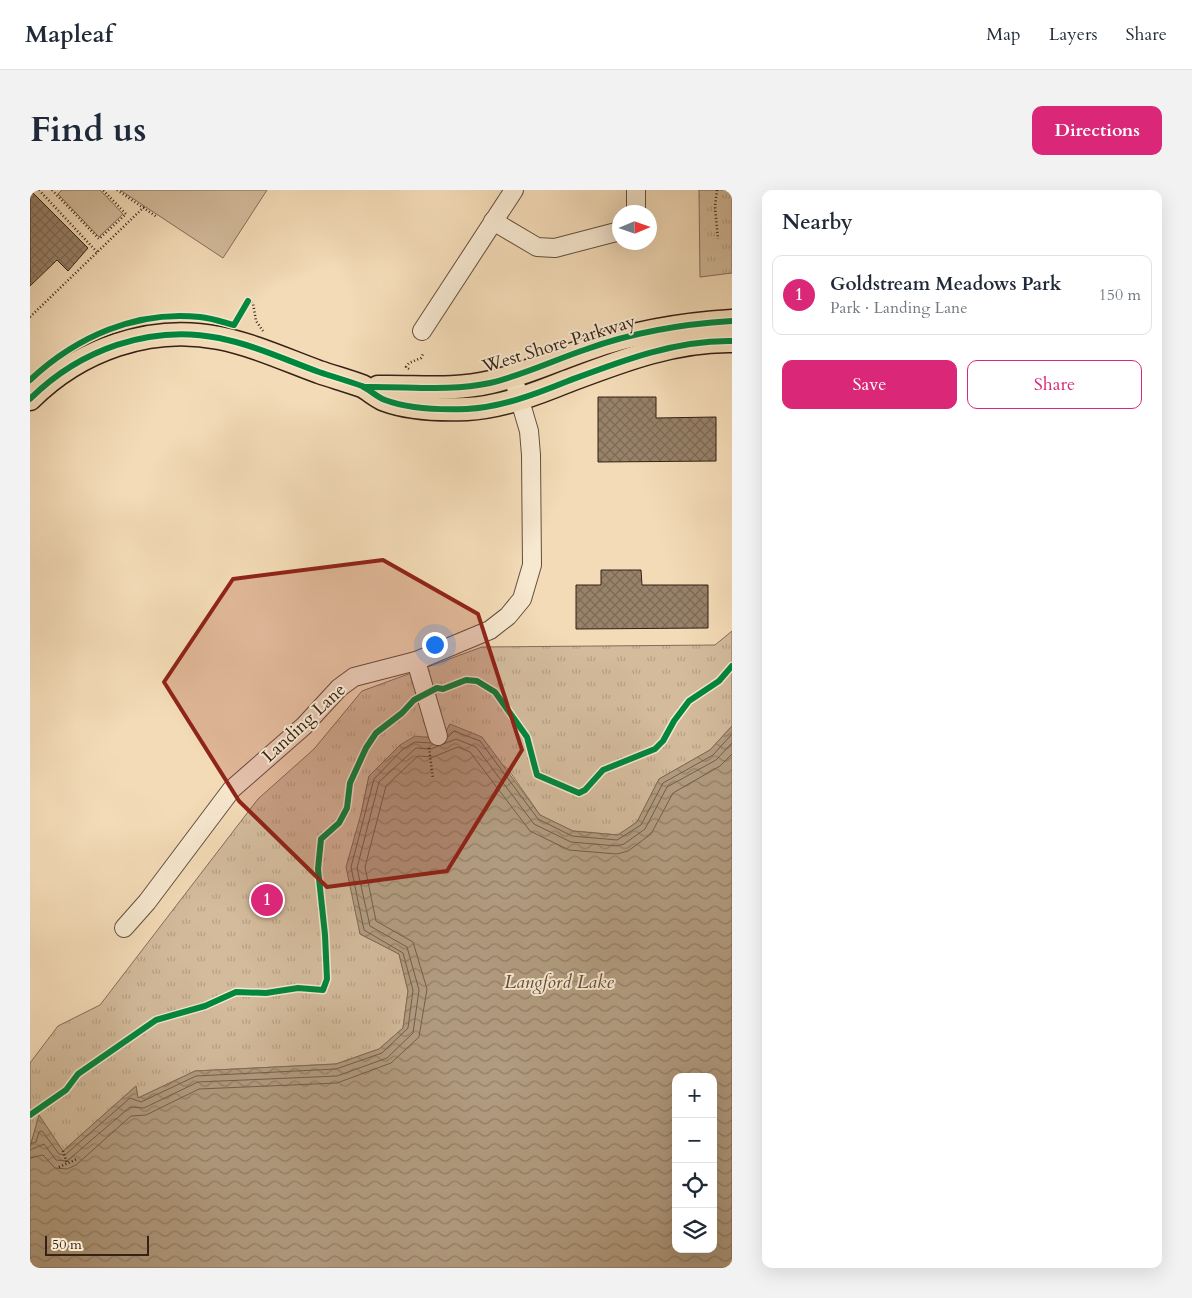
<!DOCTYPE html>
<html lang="en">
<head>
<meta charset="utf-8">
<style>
	body { margin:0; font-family:Cardo,serif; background:#f2f2f3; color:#1f2937 }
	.controls { position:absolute; right:15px; bottom:15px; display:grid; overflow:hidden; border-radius:10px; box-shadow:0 5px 20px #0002 }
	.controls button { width:45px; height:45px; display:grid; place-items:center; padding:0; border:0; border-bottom:1px solid #e0e1e3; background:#fff; color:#1f2937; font:25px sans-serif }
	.compass { position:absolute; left:582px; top:15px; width:45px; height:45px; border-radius:50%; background:#fff; box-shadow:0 5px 20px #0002; rotate:88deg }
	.scale { position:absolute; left:15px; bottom:12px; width:104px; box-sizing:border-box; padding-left:5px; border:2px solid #352116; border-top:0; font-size:14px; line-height:18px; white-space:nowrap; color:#352116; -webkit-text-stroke:4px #f7e8d0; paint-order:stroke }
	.you { position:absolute; left:404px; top:454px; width:18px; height:18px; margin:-12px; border:4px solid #fff; border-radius:50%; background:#1a73e8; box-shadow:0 0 0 8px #1a73e833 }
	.badge { display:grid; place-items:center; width:32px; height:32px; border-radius:50%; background:#db2777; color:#fff; font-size:16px; font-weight:700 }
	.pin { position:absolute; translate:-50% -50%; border:2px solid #fff; box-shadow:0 1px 5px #0006 }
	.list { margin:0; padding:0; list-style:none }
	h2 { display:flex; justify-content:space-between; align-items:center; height:65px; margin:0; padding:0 20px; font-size:21px }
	h2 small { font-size:16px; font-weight:400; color:#747a83 }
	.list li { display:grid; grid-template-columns:32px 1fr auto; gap:15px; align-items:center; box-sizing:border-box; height:80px; margin:0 10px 10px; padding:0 10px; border:1px solid #e0e1e3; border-radius:10px }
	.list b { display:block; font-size:19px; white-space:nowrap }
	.list p { margin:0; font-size:16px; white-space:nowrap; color:#747a83 }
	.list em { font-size:16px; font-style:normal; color:#747a83 }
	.actions { display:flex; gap:10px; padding:15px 20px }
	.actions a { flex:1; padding:11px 0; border:1px solid #db2777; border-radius:10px; text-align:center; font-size:18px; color:#db2777 }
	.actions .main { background:#db2777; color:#fff }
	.icon { flex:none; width:28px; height:28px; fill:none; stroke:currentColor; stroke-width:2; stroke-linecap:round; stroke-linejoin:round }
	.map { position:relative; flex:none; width:702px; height:1078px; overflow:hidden; border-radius:10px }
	header { display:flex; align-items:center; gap:30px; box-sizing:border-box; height:70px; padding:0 25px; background:#fff; border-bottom:1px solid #e0e1e3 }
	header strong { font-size:24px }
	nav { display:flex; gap:28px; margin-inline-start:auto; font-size:18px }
	.intro { display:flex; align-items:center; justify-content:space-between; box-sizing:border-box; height:120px; padding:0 30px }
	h1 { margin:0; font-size:35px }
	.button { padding:12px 22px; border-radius:10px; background:#db2777; color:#fff; font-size:18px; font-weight:700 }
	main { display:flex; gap:30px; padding:0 30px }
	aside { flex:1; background:#fff; border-radius:10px; box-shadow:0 5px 20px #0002 }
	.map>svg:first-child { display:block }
</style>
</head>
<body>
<header>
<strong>Mapleaf</strong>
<nav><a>Map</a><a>Layers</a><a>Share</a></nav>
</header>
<div class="intro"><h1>Find us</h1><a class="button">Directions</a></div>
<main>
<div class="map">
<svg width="702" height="1078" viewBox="0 0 702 1078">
	<defs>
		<pattern id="park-tufts" width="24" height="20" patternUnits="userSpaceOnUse" patternTransform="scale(1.25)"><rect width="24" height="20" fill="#d3bb9c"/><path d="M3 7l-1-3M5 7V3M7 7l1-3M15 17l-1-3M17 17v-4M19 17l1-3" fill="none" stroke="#b6a086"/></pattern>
		<pattern id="water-waves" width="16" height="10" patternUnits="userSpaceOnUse" patternTransform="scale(1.25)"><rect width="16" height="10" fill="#b29c80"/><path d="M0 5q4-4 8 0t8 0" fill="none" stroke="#927f68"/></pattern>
		<pattern id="building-cross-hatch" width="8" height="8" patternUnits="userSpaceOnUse" patternTransform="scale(1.25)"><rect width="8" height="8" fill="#98826a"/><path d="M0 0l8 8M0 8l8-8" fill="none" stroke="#7d6a56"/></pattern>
	</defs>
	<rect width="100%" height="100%" fill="#f3dbb7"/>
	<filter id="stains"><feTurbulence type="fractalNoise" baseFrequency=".004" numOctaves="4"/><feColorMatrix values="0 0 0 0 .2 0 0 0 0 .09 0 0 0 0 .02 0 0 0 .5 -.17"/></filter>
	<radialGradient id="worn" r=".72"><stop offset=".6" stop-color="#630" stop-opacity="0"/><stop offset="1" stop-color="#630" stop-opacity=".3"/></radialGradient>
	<g fill="#d3bb9c" stroke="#846e59">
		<polygon points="32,0 70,0 93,24 69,47 28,4"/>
		<polygon points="90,0 237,0 193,68"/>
	</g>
	<g fill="url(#park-tufts)" stroke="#846e59">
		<polygon points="669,0 702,0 702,83 670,87"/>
		<polygon points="702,441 702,536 680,560 629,589 607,632 588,645 543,641 510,625 478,579 420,534 415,543 398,548 339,586 331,624 330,744 369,764 378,801 373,838 349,859 306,874 165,881 108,908 106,896 33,961 9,926 0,957 0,873 28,836 70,815 228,609 284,559 332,501 452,457 685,455"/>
	</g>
	<path fill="url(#water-waves)" stroke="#806b56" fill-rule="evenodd" d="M 420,534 L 452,547 L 510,625 L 543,641 L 588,645 L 607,632 L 629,589 L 680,560 L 702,536 L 702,1078 L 0,1078 L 0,957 L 9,925 L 33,961 L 106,896 L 108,908 L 165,881 L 306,874 L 349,859 L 373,838 L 378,801 L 369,764 L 330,744 L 316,677 L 331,624 L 339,586 L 370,555 L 385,546 C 397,548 404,547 415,543 ZM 646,887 L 683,887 L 683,1059 L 646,1059 Z"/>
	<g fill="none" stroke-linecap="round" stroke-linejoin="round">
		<g stroke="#745e4b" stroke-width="1">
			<polyline points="418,547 424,541 450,551 508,629 542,646 587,650 611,635 633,593 683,565 702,544"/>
			<polyline points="0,954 6,952 9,942 12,941 29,964 35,965 100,908 111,912 166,886 306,879 352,863 378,838 383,800 373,763 334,740 321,677 344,589 373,559 385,552 401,553"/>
			<polyline points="0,960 14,954 26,970 37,971 100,917 114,918 168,892 307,886 357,868 383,843 389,800 377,757 340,736 327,678 349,592 386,558 401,559 426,549 446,557 504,634 541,652 587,656 594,654 615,639 637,597 686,570 702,553"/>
			<polyline points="0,968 13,965 25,978 37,979 46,975 101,926 116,925 169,899 307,893 361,873 389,847 397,799 383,752 346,731 335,677 356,596 388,566 403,567 428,557 440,562 500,641 539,660 587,664 598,661 621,644 643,603 690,576 702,564"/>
		</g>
	</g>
	<g fill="url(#building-cross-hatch)" stroke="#352116">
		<polygon points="0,0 58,58 38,81 27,70 0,96"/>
		<polygon points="568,207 626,207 626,228 686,227 686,271 568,272"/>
		<polygon points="571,380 611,380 612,395 678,395 678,438 546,439 546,395 571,395"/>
	</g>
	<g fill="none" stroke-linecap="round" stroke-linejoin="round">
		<g stroke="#64503e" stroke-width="20">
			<g id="minor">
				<polyline points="606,0 606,22"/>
				<polyline points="463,31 507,57 525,58 590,41"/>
				<polyline points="392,141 484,0"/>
				<polyline points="386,471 408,546"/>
				<polyline points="94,738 117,712 202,599 274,536 309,498 324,487 386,471 460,440 478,426 492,409 502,375 501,265 499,241 486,197"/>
			</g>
		</g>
		<g stroke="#352116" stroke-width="25">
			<g id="major">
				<path d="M 348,197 C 386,196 423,201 461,192 C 495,184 525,170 557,159 C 604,142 652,134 702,131"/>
				<path d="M 0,209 C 49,160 120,134 189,148 C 224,155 256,170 289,182 C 304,187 318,191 332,196 C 340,200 347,207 355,210 C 379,219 411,220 437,219 C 472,217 506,204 538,191 C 591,171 645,150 702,151"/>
			</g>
		</g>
		<g stroke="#352116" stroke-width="2.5" stroke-dasharray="1 2.5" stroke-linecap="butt">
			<polyline points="9,0 67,62"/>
			<polyline points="22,0 69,49 96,24 73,0"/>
			<polyline points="87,0 127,27"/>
			<polyline points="687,0 685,17 688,49"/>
			<polyline points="3,1 4,0"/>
			<polyline points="218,111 223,113 226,131 233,141"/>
			<polyline points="0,127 115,16"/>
			<polyline points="379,179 376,177 379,173 391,168 393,164"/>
			<polyline points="399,558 403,589"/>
			<polyline points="33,961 37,973"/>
			<polyline points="29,977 47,969"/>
		</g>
		<use href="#minor" stroke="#f7e8d0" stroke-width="18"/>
		<use href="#major" stroke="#f3dbb7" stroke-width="22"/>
		<g stroke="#f7e8d0" stroke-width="9">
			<g id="cycleway">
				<path d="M 0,190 C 46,147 106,120 170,127 C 181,128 193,132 204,135 L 218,111"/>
				<path d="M 334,197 C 377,196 418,202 460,193 C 494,185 524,170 557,159 C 604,142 652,134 702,131"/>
				<path d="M 0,209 C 49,160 120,134 189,148 C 224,155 256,170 289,182 C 304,187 318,191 332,196 C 340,200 347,207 355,210 C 379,219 411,220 437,219 C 472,217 506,204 538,191 C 591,171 645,150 702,151"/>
				<polyline points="0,925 36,900 48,884 126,830 175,816 206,802 236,803 268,798 293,800 297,789 295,745 288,679 291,649 309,633 317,618 320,593 336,558 346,543 372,523 384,510 407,498 413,499 436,490 447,491 465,502 497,547 507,585 549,603 555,600 573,580 625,559 633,551 644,531 659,511 689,491 702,476"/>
			</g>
		</g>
		<use href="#cycleway" stroke="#00873e" stroke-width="6"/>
	</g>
	<path fill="#8f2418" fill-opacity="0.2" stroke="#8f2418" stroke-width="4" stroke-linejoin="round" d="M 353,370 L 448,424 L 492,560 L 417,681 L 297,697 L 209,611 L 134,492 L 203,389 Z"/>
	<g text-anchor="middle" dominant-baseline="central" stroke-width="4" stroke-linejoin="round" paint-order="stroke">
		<g font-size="18" fill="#352116" stroke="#f7e8d0">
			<text transform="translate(529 154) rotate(-17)">West Shore Parkway</text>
			<text transform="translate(274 533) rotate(-43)">Landing Lane</text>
		</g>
		<g font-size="19" font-style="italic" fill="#614c3b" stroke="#f7e8d0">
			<text x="529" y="792">Langford Lake</text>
		</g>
	</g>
	<rect width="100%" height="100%" filter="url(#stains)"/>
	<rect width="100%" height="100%" fill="url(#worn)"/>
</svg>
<div class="controls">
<button>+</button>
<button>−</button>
<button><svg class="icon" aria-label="locate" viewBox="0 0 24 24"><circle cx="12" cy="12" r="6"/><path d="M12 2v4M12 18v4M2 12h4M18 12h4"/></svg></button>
<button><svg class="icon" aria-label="layers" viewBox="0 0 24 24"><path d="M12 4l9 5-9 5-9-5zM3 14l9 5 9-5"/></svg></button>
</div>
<svg class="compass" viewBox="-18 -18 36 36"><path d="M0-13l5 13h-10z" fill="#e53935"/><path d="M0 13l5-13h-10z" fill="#747a83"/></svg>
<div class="scale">50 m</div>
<div class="you"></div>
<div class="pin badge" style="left:237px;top:710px">1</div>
</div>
<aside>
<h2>Nearby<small></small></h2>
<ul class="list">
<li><span class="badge">1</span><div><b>Goldstream Meadows Park</b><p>Park · Landing Lane</p></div><em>150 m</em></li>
</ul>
<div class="actions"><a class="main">Save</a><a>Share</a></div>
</aside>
</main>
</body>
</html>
